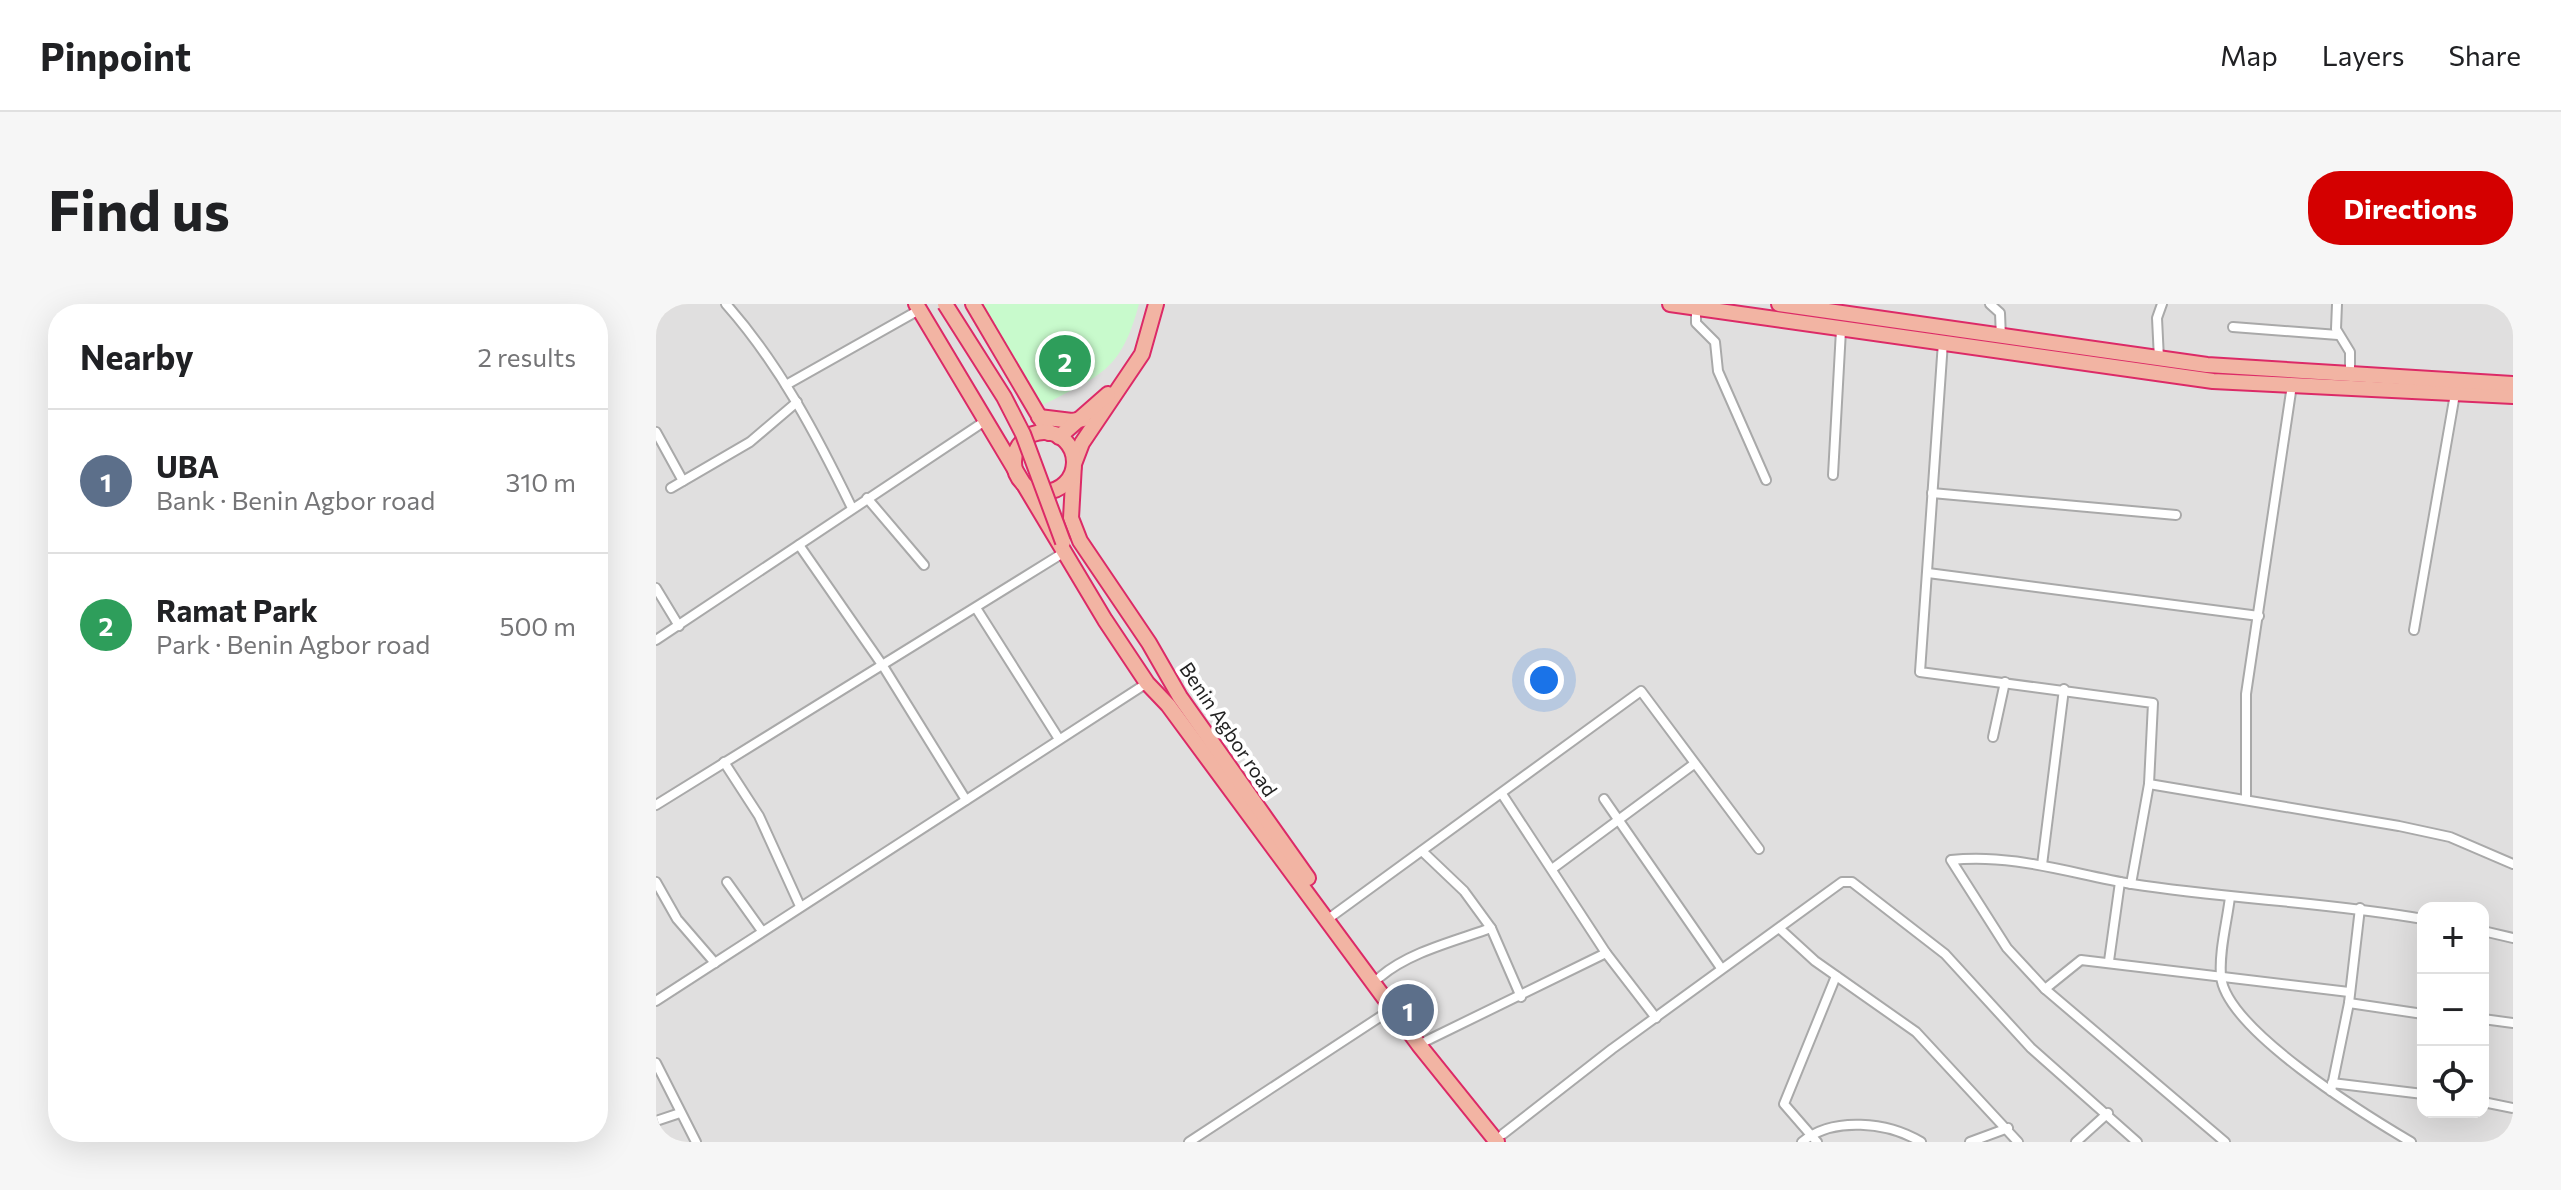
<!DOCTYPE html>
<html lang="en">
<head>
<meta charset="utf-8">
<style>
	body { margin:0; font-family:Commissioner,sans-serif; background:#f6f6f6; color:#202124 }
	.controls { position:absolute; right:24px; bottom:24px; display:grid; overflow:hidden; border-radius:16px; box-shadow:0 8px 32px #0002 }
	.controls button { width:72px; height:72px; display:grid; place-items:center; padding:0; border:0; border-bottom:2px solid #e0e0e0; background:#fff; color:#202124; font:40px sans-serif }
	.you { position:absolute; left:888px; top:376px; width:28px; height:28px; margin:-20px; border:6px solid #fff; border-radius:50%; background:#1a73e8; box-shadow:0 0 0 12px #1a73e833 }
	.badge { display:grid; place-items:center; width:52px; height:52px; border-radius:50%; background:#d40000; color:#fff; font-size:26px; font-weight:700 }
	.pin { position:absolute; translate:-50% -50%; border:4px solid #fff; box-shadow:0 2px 8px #0006 }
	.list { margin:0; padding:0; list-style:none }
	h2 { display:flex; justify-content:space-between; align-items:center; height:104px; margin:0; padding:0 32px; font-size:34px }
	h2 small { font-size:26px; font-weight:400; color:#757577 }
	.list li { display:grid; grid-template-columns:52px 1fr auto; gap:24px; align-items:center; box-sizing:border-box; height:144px; padding:0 32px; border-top:2px solid #e0e0e0 }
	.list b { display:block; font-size:30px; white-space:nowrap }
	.list p { margin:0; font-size:26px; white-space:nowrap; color:#757577 }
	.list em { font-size:26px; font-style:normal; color:#757577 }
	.icon { flex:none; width:44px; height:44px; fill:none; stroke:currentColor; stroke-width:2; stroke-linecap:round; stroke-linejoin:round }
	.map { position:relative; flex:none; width:1857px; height:838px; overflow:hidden; border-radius:32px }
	header { display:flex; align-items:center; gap:48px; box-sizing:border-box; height:112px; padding:0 40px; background:#fff; border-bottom:2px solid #e0e0e0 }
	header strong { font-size:38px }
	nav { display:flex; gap:44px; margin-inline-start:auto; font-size:28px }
	.intro { display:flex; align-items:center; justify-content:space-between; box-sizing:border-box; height:192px; padding:0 48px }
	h1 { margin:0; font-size:56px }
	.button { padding:20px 36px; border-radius:32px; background:#d40000; color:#fff; font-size:28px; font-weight:700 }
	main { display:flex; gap:48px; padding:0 48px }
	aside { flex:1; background:#fff; border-radius:32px; box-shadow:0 8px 32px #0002 }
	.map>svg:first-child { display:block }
</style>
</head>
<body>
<header>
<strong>Pinpoint</strong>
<nav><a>Map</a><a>Layers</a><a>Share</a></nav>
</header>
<div class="intro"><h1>Find us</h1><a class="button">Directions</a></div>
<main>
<aside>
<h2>Nearby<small>2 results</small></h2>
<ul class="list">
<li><span class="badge" style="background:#5c6f8a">1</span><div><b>UBA</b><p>Bank · Benin Agbor road</p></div><em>310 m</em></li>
<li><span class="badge" style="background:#2e9e5b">2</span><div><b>Ramat Park</b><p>Park · Benin Agbor road</p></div><em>500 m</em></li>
</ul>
</aside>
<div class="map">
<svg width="1857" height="838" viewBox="0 0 1857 838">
	<rect width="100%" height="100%" fill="#f2efe9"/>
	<path fill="#e0dfdf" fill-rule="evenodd" d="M 0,0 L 1857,0 L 1857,838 L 0,838 ZM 1767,604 L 1827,604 L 1827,808 L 1767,808 Z"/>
	<path fill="#c8facc" d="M 326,0 L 483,0 C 465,67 445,71 387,101 Z"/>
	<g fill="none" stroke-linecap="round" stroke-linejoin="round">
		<g stroke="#a9a9a9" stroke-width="12">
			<g id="minor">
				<path d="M 70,0 C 124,61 161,132 196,204"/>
				<polyline points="1334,0 1344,9 1345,34"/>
				<polyline points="1681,0 1680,25 1694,48 1694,72"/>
				<polyline points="1040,4 1040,19 1059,38 1062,67 1110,176"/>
				<polyline points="1577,23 1682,31"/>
				<polyline points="1287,38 1264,368 1497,399 1493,480 1475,580"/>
				<polyline points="1503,55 1501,14 1506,0"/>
				<polyline points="130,81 263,6"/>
				<polyline points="0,128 27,177"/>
				<polyline points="1177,171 1185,26"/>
				<polyline points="15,184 94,138 141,98"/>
				<polyline points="1276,189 1520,211"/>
				<polyline points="211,194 268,261"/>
				<polyline points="143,241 227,362 310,496"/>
				<polyline points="1272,269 1603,312"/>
				<polyline points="0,284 23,322"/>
				<polyline points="320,304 403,435"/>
				<polyline points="1758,326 1799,90"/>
				<polyline points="0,336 329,117"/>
				<polyline points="1337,433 1349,378"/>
				<polyline points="68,458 103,512 144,602"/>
				<polyline points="1493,480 1743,522 1794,533 1857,560"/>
				<polyline points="846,490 950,649 1000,714"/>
				<polyline points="948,495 1065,664"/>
				<polyline points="1590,496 1590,390 1636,81"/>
				<polyline points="0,501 407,249"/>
				<polyline points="766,547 808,587 835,624 865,693"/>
				<polyline points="1386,561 1408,385"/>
				<polyline points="896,565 1038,460"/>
				<polyline points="0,578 21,615 59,659"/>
				<polyline points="71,578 106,627"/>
				<path d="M 1574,593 C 1571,618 1563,647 1565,672 C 1569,725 1711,812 1755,838"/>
				<polyline points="672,615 985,387 1103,545"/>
				<polyline points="1124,625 1159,657 1260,728 1362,838"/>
				<polyline points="1827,627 1857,634"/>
				<polyline points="1453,657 1464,578"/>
				<path d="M 724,673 C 753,648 799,637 835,624"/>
				<polyline points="1389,685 1425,656 1693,688"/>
				<polyline points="0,697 491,379"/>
				<polyline points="1693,699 1767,710"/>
				<polyline points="1827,715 1857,719"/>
				<polyline points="770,737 950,649"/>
				<polyline points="0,759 40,838"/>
				<polyline points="1676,779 1767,790"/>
				<polyline points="1675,787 1693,699 1704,604"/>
				<polyline points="1827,798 1857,804"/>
				<polyline points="0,817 24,809"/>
				<polyline points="847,830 956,745 1186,578 1196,578 1289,650 1375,744 1481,838"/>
				<polyline points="533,838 736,705"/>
				<path d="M 1146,838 C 1177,812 1232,818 1265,838"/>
				<polyline points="1161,838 1128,800 1180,672"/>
				<polyline points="1314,838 1352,824"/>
				<polyline points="1420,838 1452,809"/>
				<path d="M 1569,838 L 1389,685 L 1351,644 L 1295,556 C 1356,549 1416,570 1476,580 C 1572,595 1671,598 1767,615"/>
			</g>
		</g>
		<g stroke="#dc2a67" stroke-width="18">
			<g id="trunk">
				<polyline points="260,0 449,316 491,379 512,401 763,741 841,838"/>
				<polyline points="317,0 393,129"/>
				<polyline points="500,0 486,50 426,139 418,160 415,214 424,237 493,339 524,393 652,574"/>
				<polyline points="1014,0 1557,77 1857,92"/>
				<polyline points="1123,0 1551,61 1857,80"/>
				<polyline points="383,113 416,117 427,115"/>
				<circle cx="388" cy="158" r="30"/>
				<polyline points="403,133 452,90"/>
			</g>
		</g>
		<use href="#minor" stroke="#fff" stroke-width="8"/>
		<use href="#trunk" stroke="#f2b4a3" stroke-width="14"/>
		<g stroke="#dc2a67" stroke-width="18" stroke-linecap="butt">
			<polyline id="trunk-bridge" points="289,0 348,93 367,130 407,238"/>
		</g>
		<use href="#trunk-bridge" stroke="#f2b4a3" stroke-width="14"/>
	</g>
	<g text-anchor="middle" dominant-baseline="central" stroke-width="8" stroke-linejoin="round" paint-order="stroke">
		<g font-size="20" fill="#222" stroke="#fff">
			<text transform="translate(573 425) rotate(56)">Benin Agbor road</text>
		</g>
	</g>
</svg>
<div class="controls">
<button>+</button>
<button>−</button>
<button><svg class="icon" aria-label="locate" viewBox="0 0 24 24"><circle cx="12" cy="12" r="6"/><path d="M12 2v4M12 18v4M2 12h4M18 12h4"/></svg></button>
</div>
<div class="you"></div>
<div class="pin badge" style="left:752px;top:706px;background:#5c6f8a">1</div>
<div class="pin badge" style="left:409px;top:57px;background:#2e9e5b">2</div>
</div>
</main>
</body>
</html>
